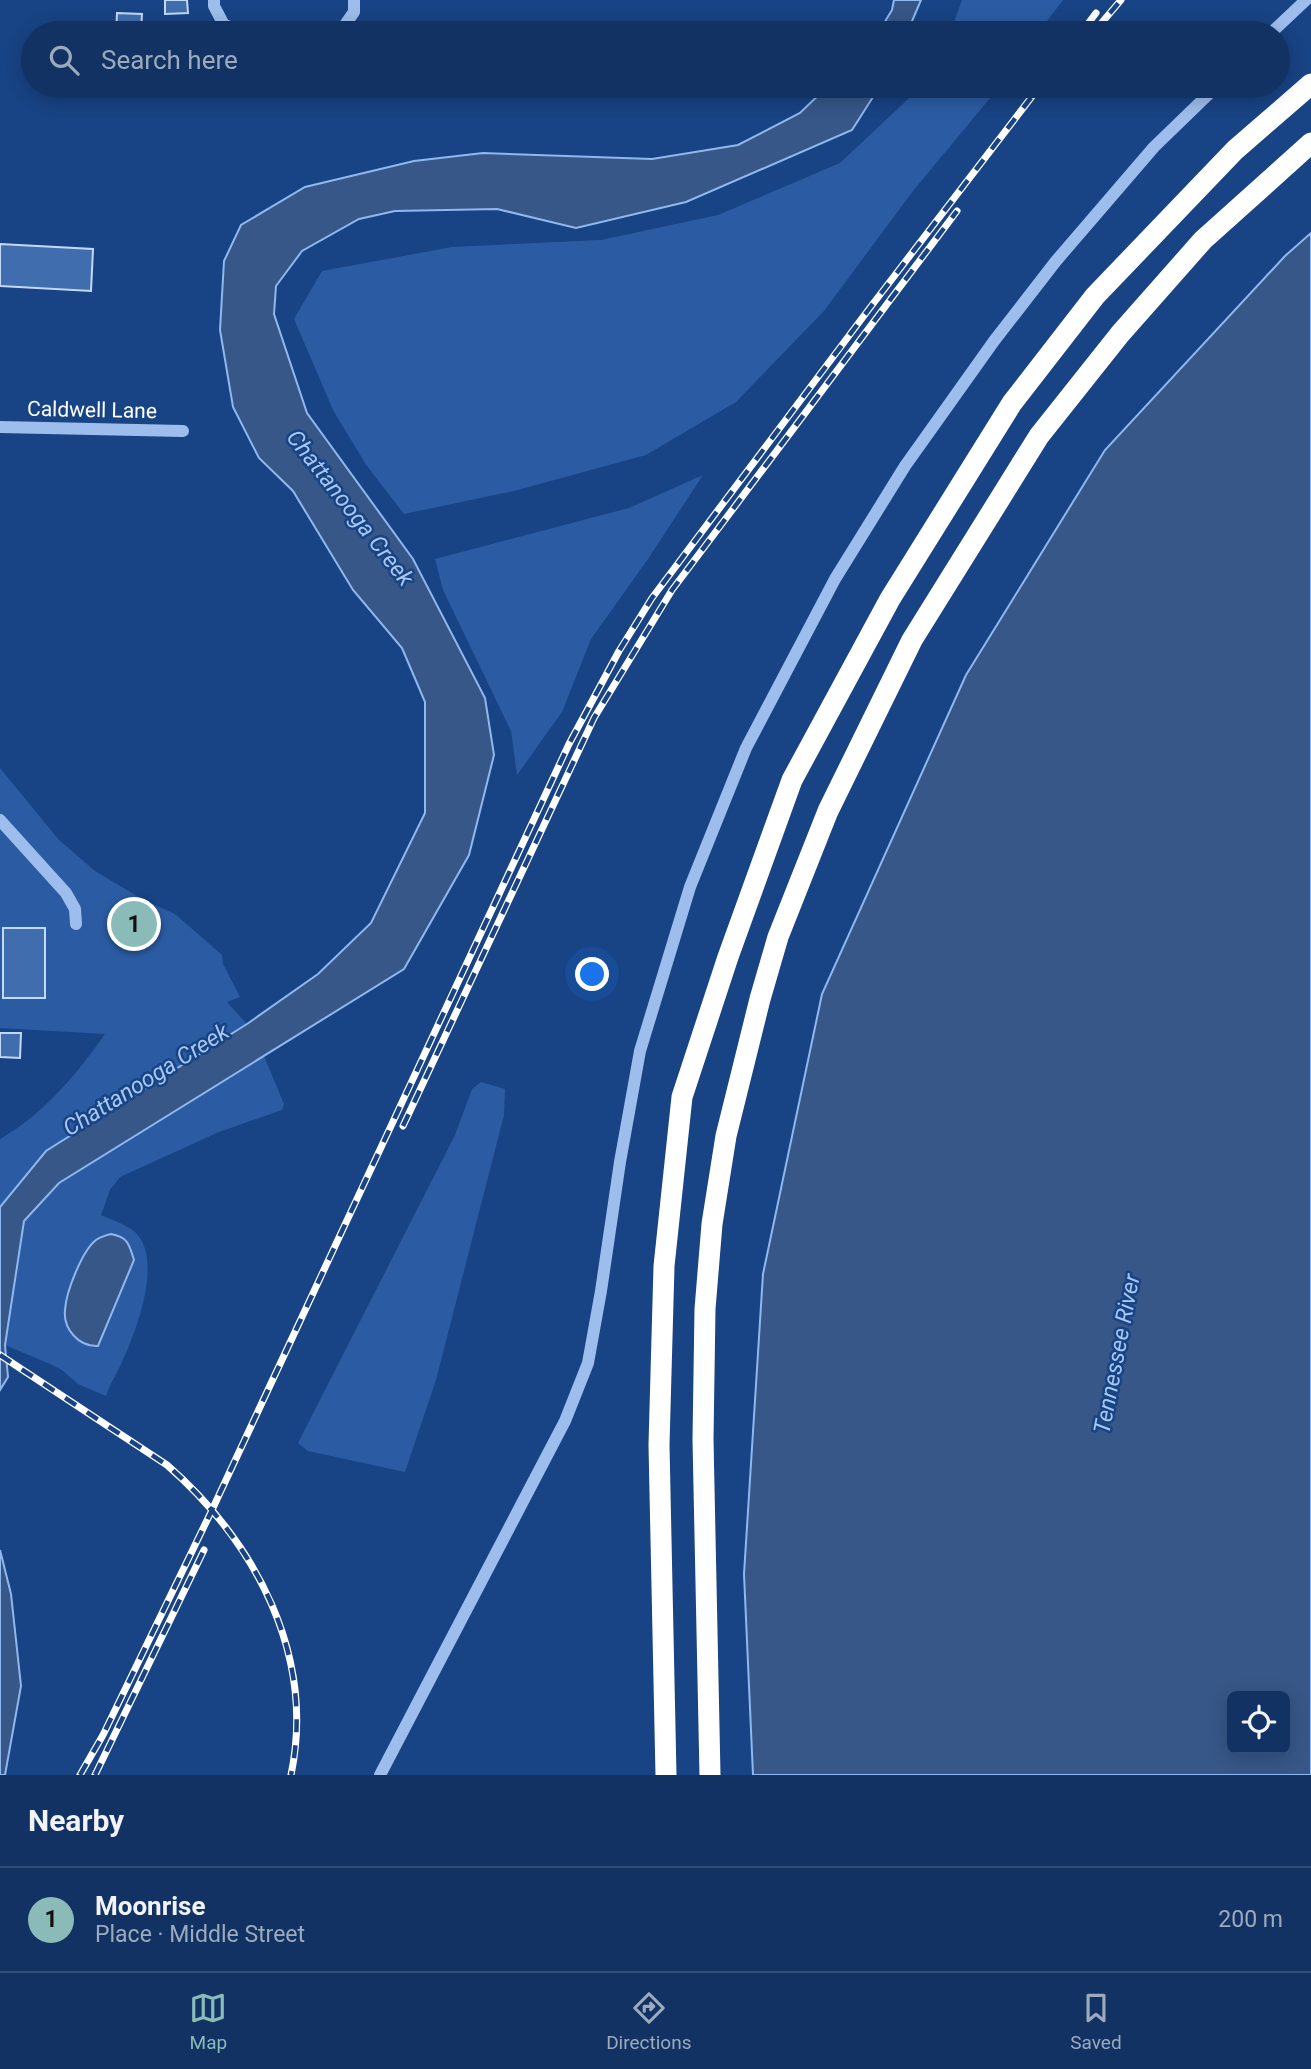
<!DOCTYPE html>
<html lang="en">
<head>
<meta charset="utf-8">
<style>
	body { margin:0; font-family:Roboto,sans-serif; background:#1f3e6c; color:#f1f3f6 }
	.controls { position:absolute; right:21px; bottom:21px; display:grid; overflow:hidden; border-radius:10px; box-shadow:0 4px 18px #0003 }
	.controls button { width:63px; height:63px; display:grid; place-items:center; padding:0; border:0; border-bottom:2px solid #314d78; background:#123263; color:#f1f3f6; font:35px sans-serif }
	.you { position:absolute; left:593px; top:975px; width:24px; height:24px; margin:-18px; border:5px solid #fff; border-radius:50%; background:#1a73e8; box-shadow:0 0 0 10px #1a73e833 }
	.badge { display:grid; place-items:center; width:46px; height:46px; border-radius:50%; background:#8bbbb9; color:#111; font-size:23px; font-weight:700 }
	.pin { position:absolute; translate:-50% -50%; border:4px solid #fff; box-shadow:0 2px 7px #0006 }
	.list { margin:0; padding:0; list-style:none }
	h2 { display:flex; justify-content:space-between; align-items:center; height:91px; margin:0; padding:0 28px; font-size:30px }
	h2 small { font-size:23px; font-weight:400; color:#9caabe }
	.list li { display:grid; grid-template-columns:46px 1fr auto; gap:21px; align-items:center; box-sizing:border-box; height:105px; padding:0 28px; border-top:2px solid #314d78 }
	.list b { display:block; font-size:26px; white-space:nowrap }
	.list p { margin:0; font-size:23px; white-space:nowrap; color:#9caabe }
	.list em { font-size:23px; font-style:normal; color:#9caabe }
	.icon { flex:none; width:38px; height:38px; fill:none; stroke:currentColor; stroke-width:2; stroke-linecap:round; stroke-linejoin:round }
	.map { position:relative; flex:none; width:1311px; height:1775px; overflow:hidden }
	.search { position:absolute; background:#123263; box-shadow:0 4px 18px #0003; left:21px; right:21px; top:21px; height:77px; display:flex; align-items:center; gap:18px; box-sizing:border-box; padding:0 24px; border-radius:38px; color:#9caabe; font-size:26px }
	.sheet { height:196px; background:#123263 }
	nav { display:flex; justify-content:space-around; align-items:center; box-sizing:border-box; height:98px; border-top:2px solid #314d78; background:#123263; font-size:19px; color:#9caabe }
	nav a { display:grid; justify-items:center; gap:4px }
	nav .on { color:#8bbbb9 }
	.map>svg:first-child { display:block }
</style>
</head>
<body>
<div class="map">
<svg width="1311" height="1775" viewBox="0 0 1311 1775">
	<rect width="100%" height="100%" fill="#184384"/>
	<g fill="#2b5ca3" fill-rule="evenodd">
		<polygon points="962,0 1063,0 1038,33 950,33"/>
		<polygon points="922,86 1000,86 913,191 824,311 736,402 646,455 514,491 404,514 367,466 334,412 294,319 322,271 452,247 601,240 718,215 840,163"/>
		<polygon points="703,475 648,559 591,639 562,712 517,775 511,731 443,590 435,559 629,508"/>
		<path d="M 0,768 L 59,840 L 95,871 L 142,899 L 175,914 L 222,955 L 223,964 L 240,997 L 227,1002 L 247,1024 L 46,1151 L 0,1207 L 0,1139 C 43,1115 77,1074 105,1034 L 0,1028 Z"/>
		<path d="M 264,1056 L 284,1104 L 282,1110 L 219,1132 L 120,1177 L 110,1190 L 101,1215 C 112,1220 127,1225 135,1232 C 164,1259 136,1332 122,1362 C 117,1373 110,1384 106,1396 L 78,1384 L 62,1370 L 50,1364 L 5,1345 L 24,1221 L 59,1183 ZM 77,1271 L 78,1340 C 56,1321 69,1293 77,1271 Z"/>
		<polygon points="481,1082 505,1089 504,1115 436,1380 405,1472 308,1451 298,1443 455,1135 472,1089"/>
	</g>
	<g fill="#375788" stroke="#8fb8ef" stroke-width="2" fill-rule="evenodd">
		<polygon points="894,0 921,0 907,33 878,33 892,10"/>
		<polygon points="828,86 880,86 852,130 686,202 576,228 497,209 395,211 359,219 302,251 276,286 274,314 307,413 413,559 485,698 494,755 469,855 404,969 59,1183 24,1221 5,1345 8,1377 0,1390 0,1207 46,1151 247,1024 318,974 371,923 425,813 425,702 402,648 353,590 293,491 259,458 233,407 220,330 224,261 241,225 305,187 414,161 483,153 652,159 738,145 800,113"/>
		<path d="M 1311,233 L 1311,1775 L 753,1775 L 744,1574 L 763,1274 L 822,994 L 966,675 L 1105,450 L 1285,256 ZM 1232,1696 L 1285,1696 L 1285,1749 L 1232,1749 Z"/>
		<path d="M 111,1234 C 128,1237 129,1244 134,1260 L 98,1346 C 79,1347 63,1329 65,1310 C 66,1292 82,1251 96,1240 C 100,1237 107,1235 111,1234 Z"/>
		<polygon points="0,1550 11,1594 21,1686 5,1775 0,1775"/>
	</g>
	<g fill="#406dae" stroke="#c2d9f9" stroke-width="2">
		<polygon points="165,0 187,0 188,13 165,14"/>
		<polygon points="117,13 142,14 141,33 116,33"/>
		<polygon points="0,244 93,249 91,291 0,286"/>
		<rect x="3" y="928" width="42" height="70"/>
		<polygon points="0,1033 21,1033 20,1058 0,1057"/>
	</g>
	<g fill="none" stroke-linecap="round" stroke-linejoin="round">
		<g stroke="#9dbeec" stroke-width="12">
			<polyline points="214,0 214,6 224,25 237,29 320,33"/>
			<polyline points="324,33 342,29 354,12 354,0"/>
			<polyline points="1271,33 1306,0"/>
			<polyline points="0,427 183,431"/>
			<polyline points="0,820 66,893 75,909 76,924"/>
			<polyline points="380,1775 565,1421 588,1363 601,1291 620,1162 640,1051 690,887 746,748 835,579 905,466 994,341 1056,261 1154,147 1217,86"/>
		</g>
		<g stroke="#fff" stroke-width="21">
			<polyline points="666,1775 659,1445 664,1266 682,1097 728,957 792,780 890,599 1012,403 1095,296 1235,150 1311,84"/>
			<polyline points="710,1775 703,1439 705,1309 712,1224 726,1136 760,999 778,937 828,811 912,640 1039,436 1120,334 1203,240 1311,143"/>
		</g>
		<g stroke="#fff" stroke-width="7">
			<g id="rail">
				<polyline points="1081,33 1096,13"/>
				<polyline points="1093,33 1121,0"/>
				<polyline points="403,1126 594,718 672,590 957,211"/>
				<path d="M 0,1355 L 167,1465 C 255,1542 316,1655 291,1775"/>
				<polyline points="80,1775 103,1735 212,1510 569,744 619,651 652,598 869,309 1040,86"/>
				<polyline points="95,1775 204,1550"/>
			</g>
		</g>
		<use href="#rail" stroke="#184384" stroke-width="4.5" stroke-dasharray="13" stroke-linecap="butt"/>
	</g>
	<g text-anchor="middle" dominant-baseline="central" stroke-width="5" stroke-linejoin="round" paint-order="stroke">
		<g font-size="21" fill="#fff" stroke="#184384">
			<text transform="translate(92 410) rotate(1)">Caldwell Lane</text>
		</g>
		<g font-size="23" font-style="italic" fill="#a8c8f4" stroke="#184384">
			<text transform="translate(350 508) rotate(52)">Chattanooga Creek</text>
			<text transform="translate(146 1080) rotate(-32)">Chattanooga Creek</text>
			<text transform="translate(1117 1354) rotate(-79)">Tennessee River</text>
		</g>
	</g>
</svg>
<div class="controls">
<button><svg class="icon" aria-label="locate" viewBox="0 0 24 24"><circle cx="12" cy="12" r="6"/><path d="M12 2v4M12 18v4M2 12h4M18 12h4"/></svg></button>
</div>
<div class="you"></div>
<div class="pin badge" style="left:134px;top:924px">1</div>
<div class="search"><svg class="icon" aria-label="search" viewBox="0 0 24 24"><circle cx="10" cy="10" r="6"/><path d="M15 15l6 6"/></svg>Search here</div>
</div>
<section class="sheet">
<h2>Nearby<small></small></h2>
<ul class="list">
<li><span class="badge">1</span><div><b>Moonrise</b><p>Place · Middle Street</p></div><em>200 m</em></li>
</ul>
</section>
<nav>
<a class="on"><svg class="icon" aria-label="map" viewBox="0 0 24 24"><path d="M3 6l6-2 6 2 6-2v14l-6 2-6-2-6 2zM9 4v14M15 6v14"/></svg>Map</a>
<a><svg class="icon" aria-label="directions" viewBox="0 0 24 24"><path d="M12 3l9 9-9 9-9-9zM9 14v-3h6M13 9l2 2-2 2"/></svg>Directions</a>
<a><svg class="icon" aria-label="saved" viewBox="0 0 24 24"><path d="M7 4h10v16l-5-4-5 4z"/></svg>Saved</a>
</nav>
</body>
</html>
